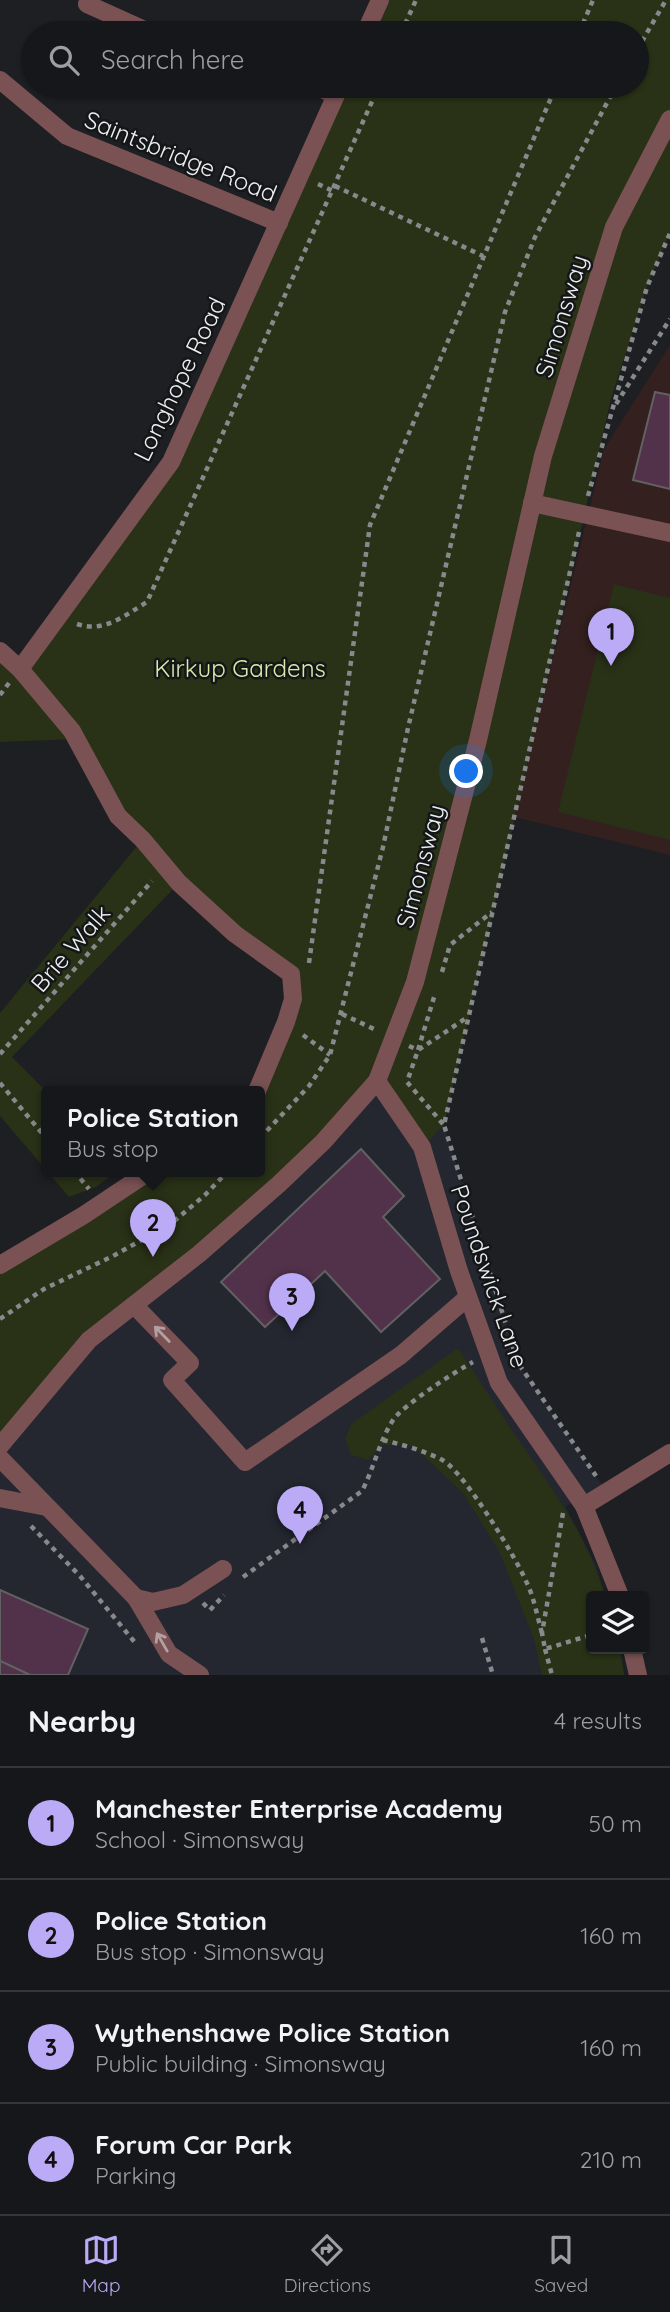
<!DOCTYPE html>
<html lang="en">
<head>
<meta charset="utf-8">
<style>
	body { margin:0; font-family:Quicksand,sans-serif; background:#1f2023; color:#f1f3f6 }
	.controls { position:absolute; right:21px; bottom:21px; display:grid; overflow:hidden; border-radius:7px; box-shadow:0 2px 5px #0004 }
	.controls button { width:63px; height:63px; display:grid; place-items:center; padding:0; border:0; border-bottom:2px solid #353639; background:#16171a; color:#f1f3f6; font:35px sans-serif }
	.you { position:absolute; left:467px; top:772px; width:24px; height:24px; margin:-18px; border:5px solid #fff; border-radius:50%; background:#1a73e8; box-shadow:0 0 0 10px #1a73e833 }
	.badge { display:grid; place-items:center; width:46px; height:46px; border-radius:50%; background:#bbaaf6; color:#111; font-size:23px; font-weight:700 }
	.pin { position:absolute; translate:-50% -58px; filter:drop-shadow(0 2px 4px #0008) }
	.pin::after { content:''; position:absolute; top:37px; width:24px; height:21px; background:inherit; clip-path:polygon(0 0,100% 0,50% 100%) }
	.popup { position:absolute; left:41px; top:1086px; width:224px; height:91px; box-sizing:border-box; display:grid; place-content:center; border-radius:7px; background:#16171a; filter:drop-shadow(0 2px 5px #0005); font-size:23px; white-space:nowrap; color:#9e9fa2 }
	.popup b { font-size:26px; color:#f1f3f6 }
	.popup::after { content:''; position:absolute; left:50%; top:100%; margin-left:-14px; border:14px solid transparent; border-top-color:#16171a }
	.list { margin:0; padding:0; list-style:none }
	h2 { display:flex; justify-content:space-between; align-items:center; height:91px; margin:0; padding:0 28px; font-size:30px }
	h2 small { font-size:23px; font-weight:400; color:#9e9fa2 }
	.list li { display:grid; grid-template-columns:46px 1fr auto; gap:21px; align-items:center; box-sizing:border-box; height:112px; padding:0 28px; border-top:2px solid #353639 }
	.list b { display:block; font-size:26px; white-space:nowrap }
	.list p { margin:0; font-size:23px; white-space:nowrap; color:#9e9fa2 }
	.list em { font-size:23px; font-style:normal; color:#9e9fa2 }
	.icon { flex:none; width:38px; height:38px; fill:none; stroke:currentColor; stroke-width:2; stroke-linecap:round; stroke-linejoin:round }
	.map { position:relative; flex:none; width:670px; height:1675px; overflow:hidden }
	.search { position:absolute; background:#16171a; box-shadow:0 2px 5px #0004; left:21px; right:21px; top:21px; height:77px; display:flex; align-items:center; gap:18px; box-sizing:border-box; padding:0 24px; border-radius:38px; color:#9e9fa2; font-size:26px }
	.sheet { height:539px; background:#16171a }
	nav { display:flex; justify-content:space-around; align-items:center; box-sizing:border-box; height:98px; border-top:2px solid #353639; background:#16171a; font-size:19px; color:#9e9fa2 }
	nav a { display:grid; justify-items:center; gap:4px }
	nav .on { color:#bbaaf6 }
	.map>svg:first-child { display:block }
</style>
</head>
<body>
<div class="map">
<svg width="670" height="1675" viewBox="0 0 670 1675">
	<rect width="100%" height="100%" fill="#1d1f22"/>
	<polygon fill="#242730" points="377,1081 422,1146 444,1125 518,1363 607,1492 565,1506 596,1565 605,1596 591,1596 591,1649 620,1649 624,1675 0,1675 0,1446 89,1340"/>
	<polygon fill="#33201f" points="670,345 670,855 514,817 604,449"/>
	<g fill="#293117">
		<polygon points="380,0 670,0 670,233 647,287 611,399 444,1125 422,1147 377,1082 323,1142 89,1340 0,1446 0,1265 150,1171 260,1171 260,1091 286,1022 291,974 179,883 12,1057 46,1091 46,1170 0,1116 0,1013 142,840 77,739 0,742 0,651 19,668 171,462 340,86 637,86 637,33 365,33"/>
		<polygon points="614,584 670,598 670,840 558,812"/>
		<polygon points="47,1171 116,1171 96,1187 69,1197"/>
		<path d="M 458,1348 C 476,1375 493,1402 511,1429 C 549,1485 585,1530 605,1596 L 591,1596 L 591,1649 L 620,1649 L 624,1675 L 542,1675 L 534,1639 L 499,1551 L 463,1493 L 413,1446 L 381,1445 L 369,1460 L 351,1455 L 345,1439 L 351,1424 Z"/>
	</g>
	<g fill="#52324b" stroke="#636062" stroke-width="2">
		<polygon points="655,392 670,395 670,489 633,480"/>
		<polygon points="361,1149 404,1196 383,1217 440,1279 381,1332 325,1271 265,1327 221,1282"/>
		<polygon points="0,1590 88,1629 68,1675 30,1675 0,1661"/>
		<polygon points="0,1661 30,1675 0,1675"/>
	</g>
	<g fill="none" stroke-linecap="round" stroke-linejoin="round">
		<g stroke="#88898c" stroke-width="4.5" stroke-dasharray="5 5" stroke-linecap="butt">
			<polyline points="401,33 416,0"/>
			<polyline points="579,33 593,0"/>
			<polyline points="637,50 666,0"/>
			<polyline points="318,184 333,191"/>
			<polyline points="335,186 483,256"/>
			<polyline points="616,404 670,319"/>
			<polyline points="588,496 647,287 670,233"/>
			<polyline points="579,532 444,1125 518,1363 596,1476"/>
			<path d="M 77,624 C 104,633 124,616 147,602 L 379,86"/>
			<polyline points="0,695 9,683"/>
			<polyline points="309,963 370,525 556,86"/>
			<polyline points="442,972 450,945 492,912"/>
			<polyline points="342,1014 376,1030"/>
			<polyline points="303,1035 330,1055"/>
			<polyline points="409,1046 418,1050 435,994"/>
			<polyline points="0,1054 152,881"/>
			<polyline points="0,1083 46,1138"/>
			<polyline points="443,1124 407,1082 418,1050 468,1017"/>
			<polyline points="260,1138 309,1086 330,1055 383,847 408,728 505,312 535,237 616,86"/>
			<polyline points="74,1171 89,1189"/>
			<polyline points="0,1319 44,1289 113,1256 172,1223 205,1195 228,1171"/>
			<path d="M 383,1440 C 403,1445 426,1451 444,1461 C 465,1474 515,1556 526,1581 C 534,1597 537,1616 542,1633"/>
			<polyline points="563,1513 542,1633 545,1649 591,1635"/>
			<polyline points="31,1526 80,1576 137,1645"/>
			<path d="M 243,1577 L 362,1491 C 374,1468 379,1442 393,1420 C 402,1406 456,1371 473,1362"/>
			<polyline points="203,1603 210,1610 224,1595"/>
			<polyline points="482,1638 493,1675"/>
			<polyline points="545,1649 552,1675"/>
		</g>
		<g stroke="#7a5254" stroke-width="18">
			<polyline points="87,4 151,33"/>
			<polyline points="365,33 380,0"/>
			<polyline points="0,80 67,136 279,223"/>
			<polyline points="316,86 335,95"/>
			<polyline points="532,503 670,533"/>
			<polyline points="0,651 20,669 72,731 118,816 143,840 179,883 235,934 291,974 293,999 286,1022 257,1091"/>
			<polyline points="20,669 171,462 340,86"/>
			<polyline points="377,1081 422,1147 459,1271 499,1383 584,1506 620,1596"/>
			<polyline points="0,1265 84,1215 150,1171"/>
			<polyline points="134,1305 190,1363 172,1380 245,1462 401,1355 468,1297"/>
			<polyline points="0,1446 89,1340 199,1254 279,1184 323,1142 377,1081 415,982 478,740 543,456 614,227 670,119"/>
			<polyline points="0,1458 136,1598 153,1602 183,1595 223,1569"/>
			<polyline points="0,1498 47,1507"/>
			<polyline points="584,1506 670,1453"/>
			<polyline points="136,1598 169,1654 200,1675"/>
			<polyline points="632,1649 638,1675"/>
		</g>
	</g>
	<defs><path id="oneway-shaft" d="M-6 0H5M1.5-3L5.5 0L1.5 3" fill="none" stroke-width="1.6" stroke-linecap="round" stroke-linejoin="round" transform="scale(1.75)"/></defs>
	<g stroke="#b4a0a2">
		<use href="#oneway-shaft" transform="translate(162 1334) rotate(-134)"/>
		<use href="#oneway-shaft" transform="translate(162 1642) rotate(-120)"/>
	</g>
	<g text-anchor="middle" dominant-baseline="central" stroke-width="5" stroke-linejoin="round" paint-order="stroke">
		<g font-size="24" fill="#eeeff1" stroke="#141618">
			<text transform="translate(181 156) rotate(22)">Saintsbridge Road</text>
			<text transform="translate(561 316) rotate(-73)">Simonsway</text>
			<text transform="translate(179 379) rotate(-64)">Longhope Road</text>
			<text transform="translate(420 866) rotate(-75)">Simonsway</text>
			<text transform="translate(70 948) rotate(-49)">Brie Walk</text>
			<text transform="translate(490 1276) rotate(71)">Poundswick Lane</text>
		</g>
		<g font-size="24" fill="#d7eca9" stroke="#141618">
			<text x="240" y="668">Kirkup Gardens</text>
		</g>
	</g>
</svg>
<div class="controls">
<button><svg class="icon" aria-label="layers" viewBox="0 0 24 24"><path d="M12 4l9 5-9 5-9-5zM3 14l9 5 9-5"/></svg></button>
</div>
<div class="you"></div>
<div class="pin badge" style="left:611px;top:666px">1</div>
<div class="pin badge" style="left:153px;top:1257px">2</div>
<div class="popup"><b>Police Station</b>Bus stop</div>
<div class="pin badge" style="left:292px;top:1331px">3</div>
<div class="pin badge" style="left:300px;top:1544px">4</div>
<div class="search"><svg class="icon" aria-label="search" viewBox="0 0 24 24"><circle cx="10" cy="10" r="6"/><path d="M15 15l6 6"/></svg>Search here</div>
</div>
<section class="sheet">
<h2>Nearby<small>4 results</small></h2>
<ul class="list">
<li><span class="badge">1</span><div><b>Manchester Enterprise Academy</b><p>School · Simonsway</p></div><em>50 m</em></li>
<li><span class="badge">2</span><div><b>Police Station</b><p>Bus stop · Simonsway</p></div><em>160 m</em></li>
<li><span class="badge">3</span><div><b>Wythenshawe Police Station</b><p>Public building · Simonsway</p></div><em>160 m</em></li>
<li><span class="badge">4</span><div><b>Forum Car Park</b><p>Parking</p></div><em>210 m</em></li>
</ul>
</section>
<nav>
<a class="on"><svg class="icon" aria-label="map" viewBox="0 0 24 24"><path d="M3 6l6-2 6 2 6-2v14l-6 2-6-2-6 2zM9 4v14M15 6v14"/></svg>Map</a>
<a><svg class="icon" aria-label="directions" viewBox="0 0 24 24"><path d="M12 3l9 9-9 9-9-9zM9 14v-3h6M13 9l2 2-2 2"/></svg>Directions</a>
<a><svg class="icon" aria-label="saved" viewBox="0 0 24 24"><path d="M7 4h10v16l-5-4-5 4z"/></svg>Saved</a>
</nav>
</body>
</html>
